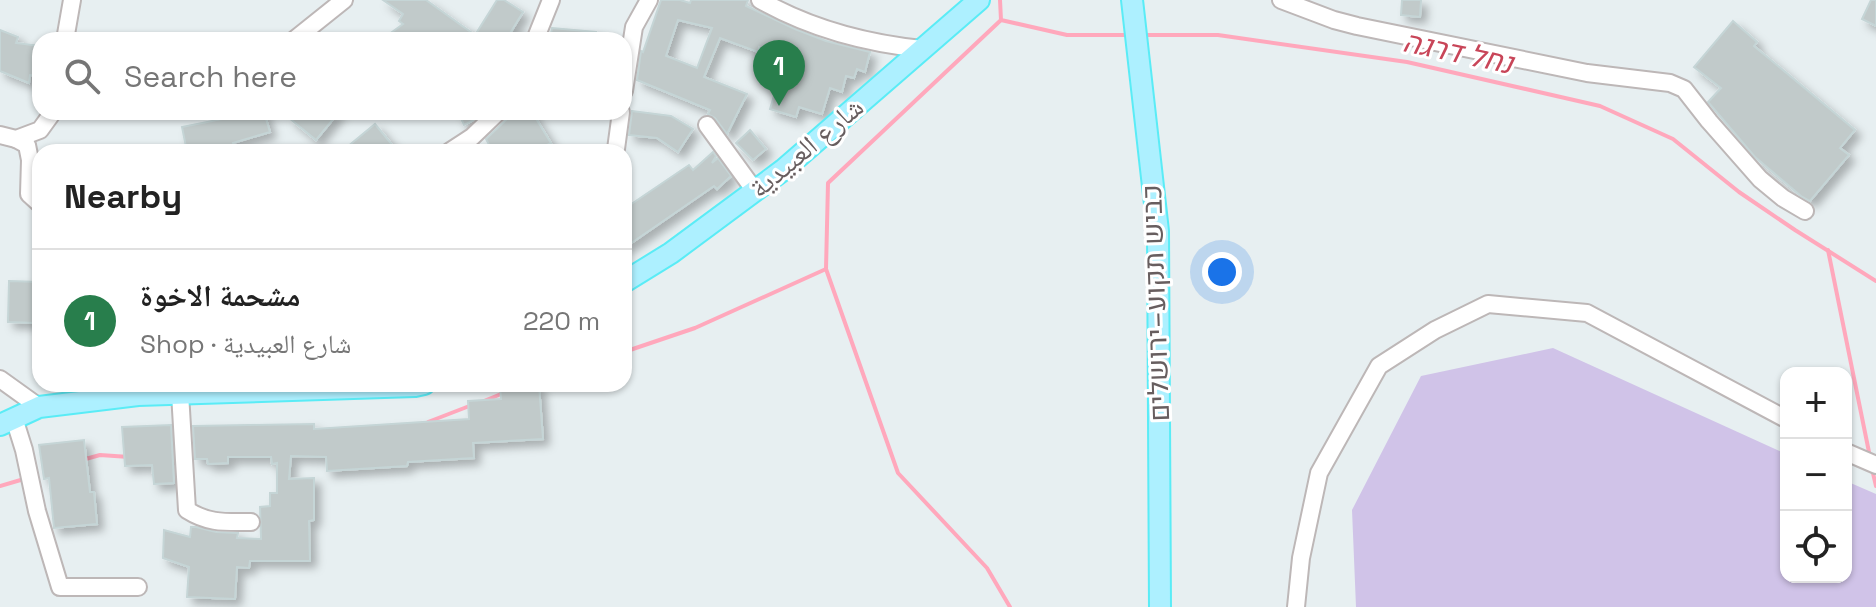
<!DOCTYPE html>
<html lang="en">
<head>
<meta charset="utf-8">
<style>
	body { margin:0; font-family:"Space Grotesk","Noto Naskh Arabic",Heebo,sans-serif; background:#f2f2f2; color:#222 }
	.controls { position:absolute; right:24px; bottom:24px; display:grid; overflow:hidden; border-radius:16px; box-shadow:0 2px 6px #0004 }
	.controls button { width:72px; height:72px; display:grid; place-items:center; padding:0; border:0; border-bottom:2px solid #e0e0e0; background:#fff; color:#222; font:40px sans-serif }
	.you { position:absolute; left:1222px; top:272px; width:28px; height:28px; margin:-20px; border:6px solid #fff; border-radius:50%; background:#1a73e8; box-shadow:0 0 0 12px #1a73e833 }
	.badge { display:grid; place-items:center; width:52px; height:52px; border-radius:50%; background:#287e4c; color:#fff; font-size:26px; font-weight:700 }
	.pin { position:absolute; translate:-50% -66px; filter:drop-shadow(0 2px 4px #0008) }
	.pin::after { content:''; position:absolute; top:42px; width:28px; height:24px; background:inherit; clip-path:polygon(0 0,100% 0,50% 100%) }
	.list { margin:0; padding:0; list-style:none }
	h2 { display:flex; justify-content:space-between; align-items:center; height:104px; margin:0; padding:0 32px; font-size:34px }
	h2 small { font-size:26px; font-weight:400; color:#767676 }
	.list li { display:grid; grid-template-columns:52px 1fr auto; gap:24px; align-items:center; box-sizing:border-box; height:144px; padding:0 32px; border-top:2px solid #e0e0e0 }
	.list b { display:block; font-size:30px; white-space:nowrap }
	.list p { margin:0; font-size:26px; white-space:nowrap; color:#767676 }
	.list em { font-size:26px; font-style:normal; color:#767676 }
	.icon { flex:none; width:44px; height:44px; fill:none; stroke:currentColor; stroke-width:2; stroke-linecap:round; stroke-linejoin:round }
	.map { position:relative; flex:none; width:1876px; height:607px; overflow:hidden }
	.search { position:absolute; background:#fff; box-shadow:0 2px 6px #0004; left:32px; top:32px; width:600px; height:88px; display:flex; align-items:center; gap:20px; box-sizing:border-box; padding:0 28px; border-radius:24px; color:#767676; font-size:30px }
	.panel { position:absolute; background:#fff; box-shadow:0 2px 6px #0004; left:32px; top:144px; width:600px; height:248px; border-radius:24px }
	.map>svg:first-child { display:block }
</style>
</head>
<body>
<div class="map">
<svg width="1876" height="607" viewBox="0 0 1876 607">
	<defs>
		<filter id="shadow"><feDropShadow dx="6" dy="6" stdDeviation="4" flood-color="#0004"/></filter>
	</defs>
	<rect width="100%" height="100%" fill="#e7eff1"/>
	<polygon fill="#d0c3e8" points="1553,348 1786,454 1786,577 1846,577 1846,481 1876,494 1876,607 1356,607 1352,510 1421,376"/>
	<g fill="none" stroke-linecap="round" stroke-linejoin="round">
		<g stroke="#ffa8bc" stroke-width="4">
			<polyline points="1000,0 1001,20 1067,35 1128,35"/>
			<polyline points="1001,20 828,183 826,269 898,473 987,568 1010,607"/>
			<polyline points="1141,35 1218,35 1407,62 1600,106 1673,139 1739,192 1795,230 1876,281"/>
			<polyline points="1828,250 1870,457"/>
			<polyline points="624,352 695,328 826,269"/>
			<polyline points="518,387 528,384"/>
			<polyline points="484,401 506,392"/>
			<polyline points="428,422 472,405"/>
			<polyline points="82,460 100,455 129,457"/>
			<polyline points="1872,469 1876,486"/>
			<polyline points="0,486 24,479"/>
		</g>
	</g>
	<g fill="#c1caca" stroke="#c5d5d6" stroke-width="2" fill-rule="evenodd" filter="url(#shadow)">
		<polygon points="383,0 426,0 475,35 497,0 504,0 523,12 506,40 433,40 426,35 423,40 381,40 403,24 399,21 403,14"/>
		<path d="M 661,0 L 680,0 L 690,3 L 691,0 L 748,0 L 746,6 L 795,29 L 826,41 L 870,52 L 865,72 L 857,69 L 854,78 L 846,76 L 842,92 L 830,88 L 822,114 L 799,107 L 796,117 L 770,109 L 785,59 L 759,47 L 758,52 L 720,38 L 704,77 L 747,94 L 727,134 L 715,118 L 708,114 L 710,110 L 637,80 L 641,51 L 643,52 ZM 678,20 L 712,28 L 697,68 L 666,56 Z"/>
		<polygon points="1402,0 1421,0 1420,17 1401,15"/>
		<polygon points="1871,0 1876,0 1876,26 1862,19"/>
		<polygon points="1733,21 1757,42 1754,46 1855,130 1840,148 1849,155 1810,201 1801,196 1755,157 1708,102 1721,88 1694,67"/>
		<polygon points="552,28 596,32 595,40 550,40"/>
		<polygon points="0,30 18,37 16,43 40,46 40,76 30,75 29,83 0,71"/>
		<polygon points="632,111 671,116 693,129 678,152 657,138 629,135"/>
		<polygon points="236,112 264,112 270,132 233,143 235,152 187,152 182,127 237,116"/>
		<polygon points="295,112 339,112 316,140 289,118"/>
		<polygon points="458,112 482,112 474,120 464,125"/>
		<polygon points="509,112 532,112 551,143 543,147 546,152 493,152 486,139 506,120"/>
		<polygon points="375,124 398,152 341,152"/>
		<polygon points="750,130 766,149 753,160 736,143"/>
		<polygon points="713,152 716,156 712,163 718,158 731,176 717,189 714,186 624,248 624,209 689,165 693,170"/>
		<polygon points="9,281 40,282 40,316 35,316 36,323 8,322"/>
		<polygon points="539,385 543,439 473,443 474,458 408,462 407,466 327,471 326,457 291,456 289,479 314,478 314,520 309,521 310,561 250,561 249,568 237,567 235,599 187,597 189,567 163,558 164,530 190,537 191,527 196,527 216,532 238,533 237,538 261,539 260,507 270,506 270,493 277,493 277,463 272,464 271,457 228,457 228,463 208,464 207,459 195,459 193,426 314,424 314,429 469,419 468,401 501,399 500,387"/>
		<polygon points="171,425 174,483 154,484 152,465 125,466 122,427"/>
		<polygon points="84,440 90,492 94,492 97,524 54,528 49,478 44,479 39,445"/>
	</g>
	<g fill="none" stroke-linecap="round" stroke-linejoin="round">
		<g stroke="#bdb7b7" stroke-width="20">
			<g id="minor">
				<path d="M 760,0 C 811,29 864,43 922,49"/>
				<polyline points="1281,0 1334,20 1357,26 1587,73 1670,83 1684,89 1709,121 1760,179 1783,198 1805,211"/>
				<polyline points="65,40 72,0"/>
				<polyline points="294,40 344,0"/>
				<polyline points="535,40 551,0"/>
				<polyline points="624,91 634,27 649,0"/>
				<polyline points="707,125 755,191"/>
				<polyline points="0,135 16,139 40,130 53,112"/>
				<polyline points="16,139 27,145 30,160 29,194 40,204"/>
				<polyline points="616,149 621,112"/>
				<polyline points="449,152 472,137 498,112"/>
				<polyline points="0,379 39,407"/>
				<path d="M 180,393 L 187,510 C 209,524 226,522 251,522"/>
				<polyline points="14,418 24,450 37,511 60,587 138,587"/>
				<polyline points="1846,452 1876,465"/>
				<polyline points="1296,607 1301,558 1319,473 1379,366 1435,330 1488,304 1587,313 1786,419"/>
			</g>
		</g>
		<g stroke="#5aecf6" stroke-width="24">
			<g id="major">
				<polyline points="1132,0 1158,231 1160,607"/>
				<polyline points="624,282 671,253 783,170 979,0"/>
				<polyline points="0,425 39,407 138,395 415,386 424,384"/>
			</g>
		</g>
		<use href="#minor" stroke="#fff" stroke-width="16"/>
		<use href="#major" stroke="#adf0ff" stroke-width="20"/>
	</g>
	<g text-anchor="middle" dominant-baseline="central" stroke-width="6" stroke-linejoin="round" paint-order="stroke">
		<g font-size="28" fill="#675e5f" stroke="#fff">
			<text transform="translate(806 147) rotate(-40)">شارع العبيدية</text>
			<text transform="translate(1155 303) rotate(-92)">כביש תקוע–ירושלים</text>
		</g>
		<g font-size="30" font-style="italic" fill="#c84558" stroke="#fff">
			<text transform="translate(1458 52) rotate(12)">נחל דרגה</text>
		</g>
	</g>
</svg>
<div class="controls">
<button>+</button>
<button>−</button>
<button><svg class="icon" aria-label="locate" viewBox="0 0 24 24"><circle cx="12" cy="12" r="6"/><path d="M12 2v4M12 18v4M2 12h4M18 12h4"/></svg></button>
</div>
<div class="you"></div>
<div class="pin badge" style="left:779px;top:106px">1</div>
<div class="search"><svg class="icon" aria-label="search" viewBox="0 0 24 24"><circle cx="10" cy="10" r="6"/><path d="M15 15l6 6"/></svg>Search here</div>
<section class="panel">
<h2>Nearby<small></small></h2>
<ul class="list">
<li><span class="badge">1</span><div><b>مشحمة الاخوة</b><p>Shop · شارع العبيدية</p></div><em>220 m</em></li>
</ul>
</section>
</div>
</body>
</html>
